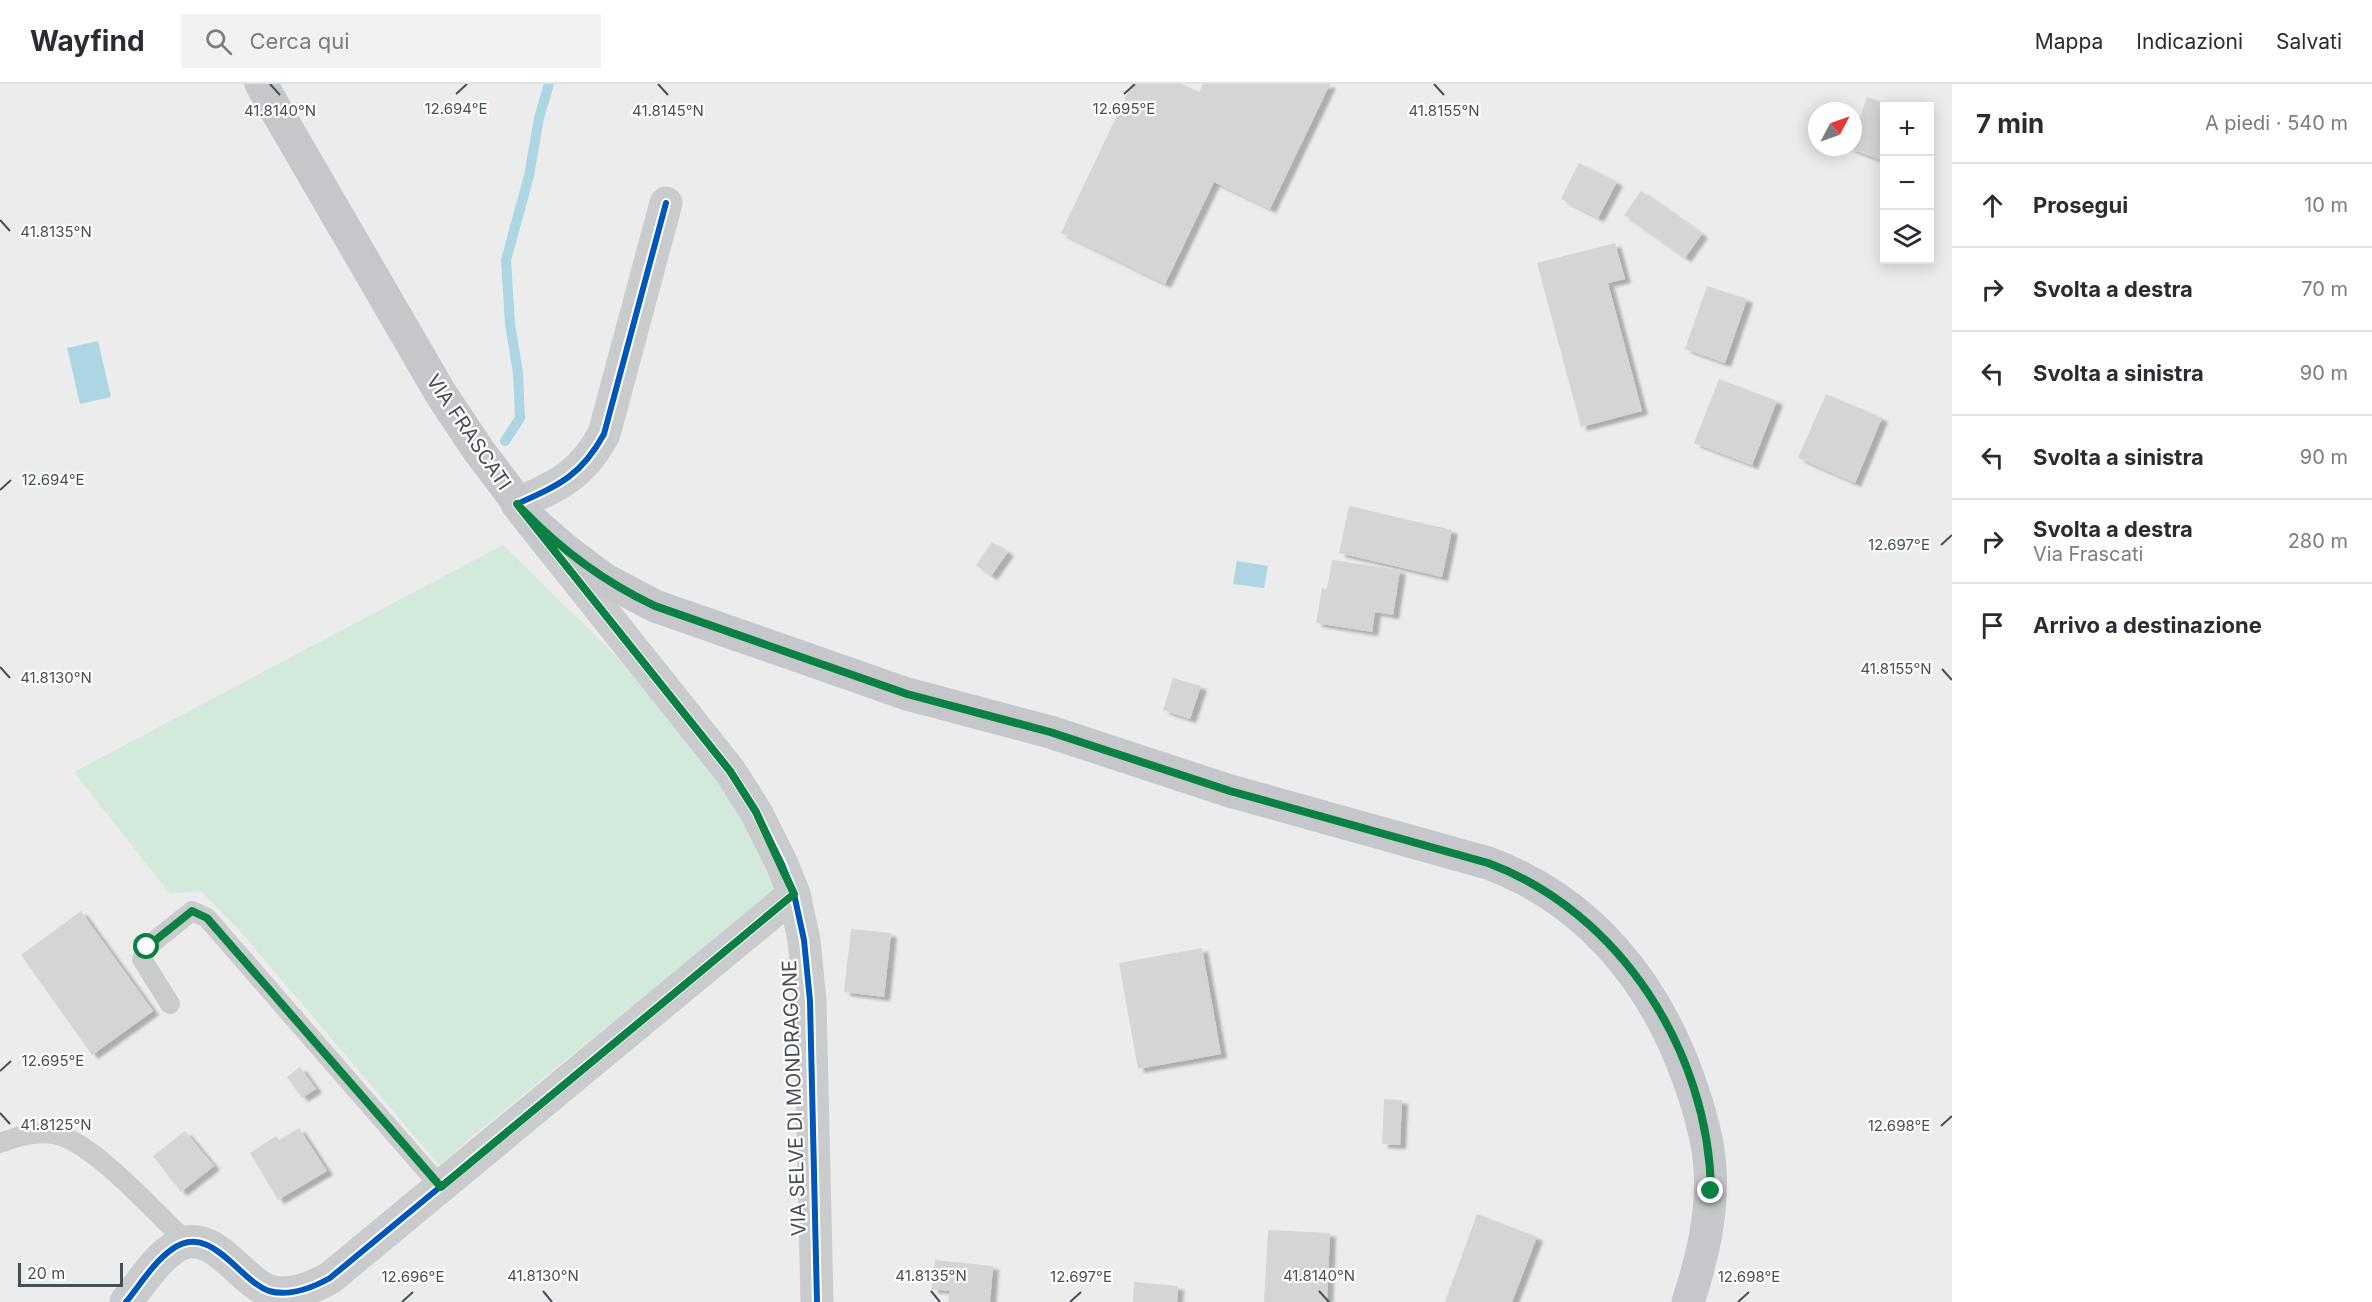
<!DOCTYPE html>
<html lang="it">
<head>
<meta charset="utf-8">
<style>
	body { margin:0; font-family:Inter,sans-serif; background:#f2f2f3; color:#2b2b33 }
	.controls { position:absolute; right:18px; top:18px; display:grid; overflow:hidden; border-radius:0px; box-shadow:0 3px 15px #0003 }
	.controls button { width:54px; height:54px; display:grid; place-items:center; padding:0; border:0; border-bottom:2px solid #e1e1e2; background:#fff; color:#2b2b33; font:30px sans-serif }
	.compass { position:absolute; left:1808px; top:18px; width:54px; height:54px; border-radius:50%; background:#fff; box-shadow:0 3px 15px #0003; rotate:49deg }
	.scale { position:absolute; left:18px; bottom:15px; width:105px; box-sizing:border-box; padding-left:6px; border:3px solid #464e56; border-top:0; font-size:16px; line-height:21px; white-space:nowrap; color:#464e56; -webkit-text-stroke:4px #fff; paint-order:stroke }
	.stop { position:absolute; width:18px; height:18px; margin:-14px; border:4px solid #0b8043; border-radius:50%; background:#fff }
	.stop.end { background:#0b8043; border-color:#fff; box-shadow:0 2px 6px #0008 }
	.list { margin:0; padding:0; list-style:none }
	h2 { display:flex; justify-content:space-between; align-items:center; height:78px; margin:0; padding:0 24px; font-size:26px }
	h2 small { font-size:20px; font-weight:400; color:#7c7c81 }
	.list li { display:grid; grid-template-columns:39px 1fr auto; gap:18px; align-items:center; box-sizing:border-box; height:84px; padding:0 24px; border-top:2px solid #e1e1e2 }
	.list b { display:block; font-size:22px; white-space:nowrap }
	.list p { margin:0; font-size:20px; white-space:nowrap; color:#7c7c81 }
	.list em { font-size:20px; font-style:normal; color:#7c7c81 }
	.icon { flex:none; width:33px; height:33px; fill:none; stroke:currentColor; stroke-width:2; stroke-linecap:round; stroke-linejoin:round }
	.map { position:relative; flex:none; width:1952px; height:1218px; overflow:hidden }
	header { display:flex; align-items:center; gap:36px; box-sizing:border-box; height:84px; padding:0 30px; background:#fff; border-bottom:2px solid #e1e1e2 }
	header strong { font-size:28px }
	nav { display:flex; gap:33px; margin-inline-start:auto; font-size:21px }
	.search { width:420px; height:54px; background:#f2f2f3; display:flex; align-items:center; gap:15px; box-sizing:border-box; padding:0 21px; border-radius:0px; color:#7c7c81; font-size:22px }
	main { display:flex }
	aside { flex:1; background:#fff }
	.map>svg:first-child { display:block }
</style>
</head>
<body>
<header>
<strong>Wayfind</strong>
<div class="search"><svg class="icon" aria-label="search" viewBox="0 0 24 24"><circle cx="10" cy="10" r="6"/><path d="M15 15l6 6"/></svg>Cerca qui</div>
<nav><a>Mappa</a><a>Indicazioni</a><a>Salvati</a></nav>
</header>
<main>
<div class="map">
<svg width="1952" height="1218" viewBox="0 0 1952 1218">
	<defs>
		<filter id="shadow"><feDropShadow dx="6" dy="4" stdDeviation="1.5" flood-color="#0004"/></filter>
	</defs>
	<rect width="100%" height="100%" fill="#edecec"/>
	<path fill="#d3e9dc" d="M 503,461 L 616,572 L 707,679 L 771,784 L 775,808 C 663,899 549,987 439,1081 L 239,846 L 201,807 L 170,810 L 74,688 Z"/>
	<g fill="#acd6e3">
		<polygon points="98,257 111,313 80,320 67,264"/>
		<polygon points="1237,477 1268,482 1264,504 1233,500"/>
	</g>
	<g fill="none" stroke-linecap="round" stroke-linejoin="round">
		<polyline stroke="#acd6e3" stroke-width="10" points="505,357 520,334 518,289 510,240 506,176 529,92 539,34 549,0"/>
	</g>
	<g fill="#d5d4d7" filter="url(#shadow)">
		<polygon points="1132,0 1182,0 1199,8 1203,0 1330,0 1270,125 1214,98 1165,200 1061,149"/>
		<polygon points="1867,13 1894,22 1884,22 1884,77 1845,63 1853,63 1853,53"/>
		<polygon points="1579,79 1617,98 1598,134 1561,115"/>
		<polygon points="1641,107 1702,150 1685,174 1624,131"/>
		<polygon points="1615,159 1625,195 1608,199 1642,327 1581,343 1537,179"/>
		<polygon points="1707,202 1747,215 1725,279 1685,265"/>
		<polygon points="1719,295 1777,317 1752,381 1694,359"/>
		<polygon points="1826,310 1882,334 1855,399 1798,374"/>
		<polygon points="1349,422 1452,446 1442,493 1339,469"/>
		<polygon points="992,458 1008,468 991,492 976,481"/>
		<polygon points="1332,476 1400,486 1393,531 1375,528 1372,548 1316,539 1322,504 1327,505"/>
		<polygon points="1173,594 1201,602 1190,635 1163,626"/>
		<polygon points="81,827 153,927 92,971 21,871"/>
		<polygon points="851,845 891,849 884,913 844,908"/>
		<polygon points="1202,864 1221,970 1138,985 1119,879"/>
		<polygon points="300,983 316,1005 302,1014 287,993"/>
		<polygon points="1384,1015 1402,1016 1400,1061 1382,1060"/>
		<polygon points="299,1044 327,1087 278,1116 250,1069 276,1052 279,1056"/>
		<polygon points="185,1047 214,1082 181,1108 153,1072"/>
		<polygon points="1477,1130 1537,1153 1512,1218 1445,1218"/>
		<polygon points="1268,1146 1330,1149 1327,1218 1264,1218"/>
		<polygon points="935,1176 993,1182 990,1218 948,1218 950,1207 932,1205"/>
		<polygon points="1134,1198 1178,1202 1177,1218 1133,1218"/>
	</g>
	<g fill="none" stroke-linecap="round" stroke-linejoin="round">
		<g stroke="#c9cbcd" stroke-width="20">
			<polyline points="170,920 142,875 147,863 192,827 207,834 441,1103"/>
			<path d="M 0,1059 C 17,1052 35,1047 54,1050 C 92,1056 157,1131 188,1159"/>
		</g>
		<g stroke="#c9cbcd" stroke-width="33">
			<path d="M 666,119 L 604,350 C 581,392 559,401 517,420 L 730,687 L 756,728 L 782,780 L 794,810 L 804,856 L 810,917 L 817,1218"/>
			<path d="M 126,1218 C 140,1201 153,1179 171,1166 C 210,1136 238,1196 269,1207 C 290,1213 312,1204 330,1194 L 794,810"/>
		</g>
		<path stroke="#c5c7ca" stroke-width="33" d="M 261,0 L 441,310 L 479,367 L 532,437 L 564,465 L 604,495 L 655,522 L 907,610 L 1050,648 L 1230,707 L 1488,779 C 1588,816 1654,897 1689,996 C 1699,1024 1708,1053 1710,1084 C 1713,1130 1702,1175 1688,1218"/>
		<g stroke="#fff" stroke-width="10">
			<g id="cycleway">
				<path d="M 666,119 L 604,350 C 581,392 559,401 517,420 L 730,687 L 756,728 L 782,780 L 794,810 L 804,856 L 810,917 L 817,1218"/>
				<path d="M 126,1218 C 140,1201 153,1179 171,1166 C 210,1136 238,1196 269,1207 C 290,1213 312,1204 330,1194 L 794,810"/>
			</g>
		</g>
		<use href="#cycleway" stroke="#0057b8" stroke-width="6"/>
	</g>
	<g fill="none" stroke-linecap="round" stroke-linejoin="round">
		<path stroke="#0b8043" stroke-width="8" d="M 147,863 L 192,827 L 207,834 L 441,1103 L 794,810 L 756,728 L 730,687 L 517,420 C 557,463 602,497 655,522 L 907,610 L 1050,648 L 1230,707 L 1488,779 C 1620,828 1709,968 1711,1107"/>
	</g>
	<path fill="none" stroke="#464e56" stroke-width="2" d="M 270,0 L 280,11M 658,0 L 668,11M 1434,0 L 1444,11M 456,10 L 467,0M 1124,10 L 1135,0M 0,136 L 10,147M 0,406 L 11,396M 1941,461 L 1952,451M 0,583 L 10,594M 1942,585 L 1952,596M 0,987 L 11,977M 0,1029 L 10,1040M 1941,1042 L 1952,1032M 543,1207 L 552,1218M 931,1207 L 940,1218M 1319,1207 L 1329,1218M 402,1218 L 413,1208M 1070,1218 L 1081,1208M 1738,1218 L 1749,1208"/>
	<g text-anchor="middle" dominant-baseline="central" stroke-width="4.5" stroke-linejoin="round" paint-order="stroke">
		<g font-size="20" fill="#464e56" stroke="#fff">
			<text transform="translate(469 348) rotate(56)">VIA FRASCATI</text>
			<text transform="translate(794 1014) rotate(-92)">VIA SELVE DI MONDRAGONE</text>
		</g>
	</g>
	<g font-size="15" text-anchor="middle" fill="#464e56" stroke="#fff" stroke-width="4.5" stroke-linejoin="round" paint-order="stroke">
		<text x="456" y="30">12.694°E</text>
		<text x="1124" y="30">12.695°E</text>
		<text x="280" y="32">41.8140°N</text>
		<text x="668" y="32">41.8145°N</text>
		<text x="1444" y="32">41.8155°N</text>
		<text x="56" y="153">41.8135°N</text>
		<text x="53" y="401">12.694°E</text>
		<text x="1899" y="466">12.697°E</text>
		<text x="1896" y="590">41.8155°N</text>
		<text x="56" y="599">41.8130°N</text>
		<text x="53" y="982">12.695°E</text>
		<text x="56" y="1046">41.8125°N</text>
		<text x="1899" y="1047">12.698°E</text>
		<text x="543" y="1197">41.8130°N</text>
		<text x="931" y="1197">41.8135°N</text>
		<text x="1319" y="1197">41.8140°N</text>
		<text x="413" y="1198">12.696°E</text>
		<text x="1081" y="1198">12.697°E</text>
		<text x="1749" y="1198">12.698°E</text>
	</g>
</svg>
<div class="controls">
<button>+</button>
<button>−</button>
<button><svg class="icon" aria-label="layers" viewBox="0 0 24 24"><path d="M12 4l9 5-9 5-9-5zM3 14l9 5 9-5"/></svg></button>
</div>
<svg class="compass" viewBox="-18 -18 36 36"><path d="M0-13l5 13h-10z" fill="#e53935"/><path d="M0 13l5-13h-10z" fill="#7c7c81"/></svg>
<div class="scale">20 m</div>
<div class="stop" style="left:147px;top:863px"></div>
<div class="stop end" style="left:1711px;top:1107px"></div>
</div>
<aside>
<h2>7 min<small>A piedi · 540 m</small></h2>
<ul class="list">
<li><svg class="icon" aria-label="ahead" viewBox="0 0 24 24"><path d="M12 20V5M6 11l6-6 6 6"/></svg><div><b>Prosegui</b></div><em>10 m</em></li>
<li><svg class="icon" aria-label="right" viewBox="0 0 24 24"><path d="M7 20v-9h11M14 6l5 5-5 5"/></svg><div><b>Svolta a destra</b></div><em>70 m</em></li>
<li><svg class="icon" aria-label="left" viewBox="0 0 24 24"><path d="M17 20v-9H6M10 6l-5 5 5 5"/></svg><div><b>Svolta a sinistra</b></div><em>90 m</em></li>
<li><svg class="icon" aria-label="left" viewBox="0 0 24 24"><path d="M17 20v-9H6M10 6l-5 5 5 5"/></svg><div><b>Svolta a sinistra</b></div><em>90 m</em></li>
<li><svg class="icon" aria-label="right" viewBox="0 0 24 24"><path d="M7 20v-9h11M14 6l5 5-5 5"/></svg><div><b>Svolta a destra</b><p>Via Frascati</p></div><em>280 m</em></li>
<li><svg class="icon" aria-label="arrive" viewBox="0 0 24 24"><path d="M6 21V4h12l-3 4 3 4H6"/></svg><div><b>Arrivo a destinazione</b></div></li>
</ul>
</aside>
</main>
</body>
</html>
